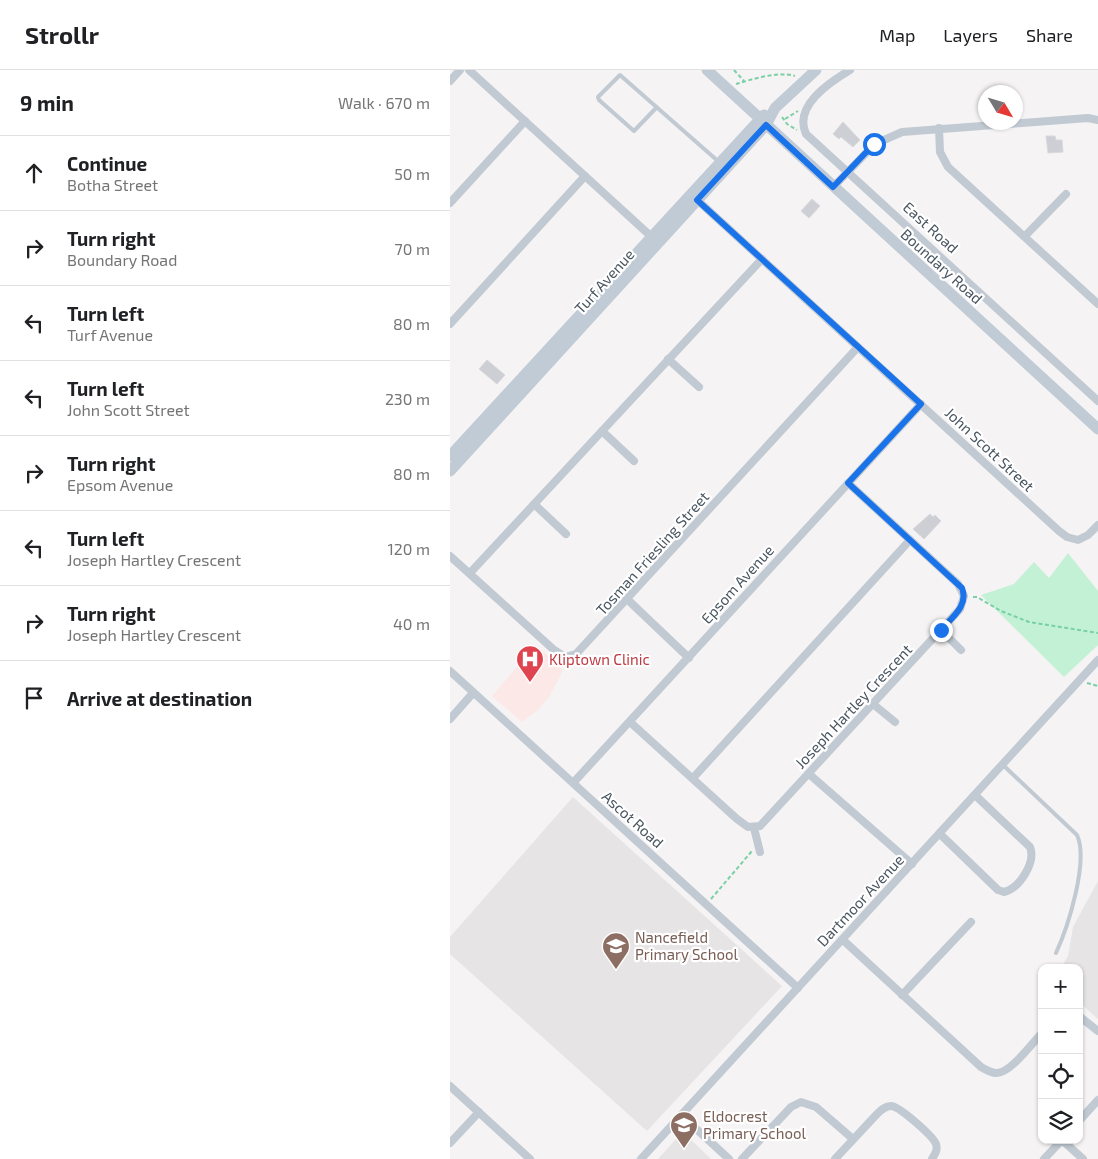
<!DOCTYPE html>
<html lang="en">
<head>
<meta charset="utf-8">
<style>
	body { margin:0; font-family:"Exo 2",sans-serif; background:#f2f2f2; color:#202124 }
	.controls { position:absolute; right:15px; bottom:15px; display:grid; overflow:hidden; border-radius:10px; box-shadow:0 1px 4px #0004 }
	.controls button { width:45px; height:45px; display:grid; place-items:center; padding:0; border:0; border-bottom:1px solid #e0e0e0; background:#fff; color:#202124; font:25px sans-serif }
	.compass { position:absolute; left:528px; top:15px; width:45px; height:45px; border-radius:50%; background:#fff; box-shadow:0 1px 4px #0004; rotate:128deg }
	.stop { position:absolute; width:15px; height:15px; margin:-11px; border:4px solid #1a73e8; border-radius:50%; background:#fff }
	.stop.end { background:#1a73e8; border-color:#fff; box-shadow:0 1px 5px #0008 }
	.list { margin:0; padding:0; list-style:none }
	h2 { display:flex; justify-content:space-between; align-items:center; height:65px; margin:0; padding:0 20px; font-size:21px }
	h2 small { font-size:16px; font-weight:400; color:#757577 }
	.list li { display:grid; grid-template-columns:32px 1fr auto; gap:15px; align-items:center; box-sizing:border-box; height:75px; padding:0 20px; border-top:1px solid #e0e0e0 }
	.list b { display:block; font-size:19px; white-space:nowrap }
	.list p { margin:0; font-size:16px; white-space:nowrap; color:#757577 }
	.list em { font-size:16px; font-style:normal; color:#757577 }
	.icon { flex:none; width:28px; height:28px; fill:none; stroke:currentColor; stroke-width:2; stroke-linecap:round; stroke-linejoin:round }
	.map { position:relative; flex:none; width:648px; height:1089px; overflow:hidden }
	header { display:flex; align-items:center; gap:30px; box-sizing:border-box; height:70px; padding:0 25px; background:#fff; border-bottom:1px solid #e0e0e0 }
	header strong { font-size:24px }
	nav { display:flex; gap:28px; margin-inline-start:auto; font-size:18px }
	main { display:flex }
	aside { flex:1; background:#fff }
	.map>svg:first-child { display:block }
</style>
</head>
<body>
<header>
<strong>Strollr</strong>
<nav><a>Map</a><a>Layers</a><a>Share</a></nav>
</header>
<main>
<aside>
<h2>9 min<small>Walk · 670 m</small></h2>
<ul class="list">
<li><svg class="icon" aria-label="ahead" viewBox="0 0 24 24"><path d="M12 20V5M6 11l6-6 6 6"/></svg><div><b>Continue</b><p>Botha Street</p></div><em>50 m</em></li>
<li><svg class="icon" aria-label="right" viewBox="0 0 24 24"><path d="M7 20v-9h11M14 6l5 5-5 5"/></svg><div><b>Turn right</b><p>Boundary Road</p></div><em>70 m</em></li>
<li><svg class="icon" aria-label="left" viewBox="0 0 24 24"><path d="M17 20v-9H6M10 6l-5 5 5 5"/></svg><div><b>Turn left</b><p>Turf Avenue</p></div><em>80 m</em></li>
<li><svg class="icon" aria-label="left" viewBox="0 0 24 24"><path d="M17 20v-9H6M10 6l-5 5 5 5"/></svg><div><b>Turn left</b><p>John Scott Street</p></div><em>230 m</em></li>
<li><svg class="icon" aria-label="right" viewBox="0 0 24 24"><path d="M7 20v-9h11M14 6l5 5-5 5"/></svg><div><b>Turn right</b><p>Epsom Avenue</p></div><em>80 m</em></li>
<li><svg class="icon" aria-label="left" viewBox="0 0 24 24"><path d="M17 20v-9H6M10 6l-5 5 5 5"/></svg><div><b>Turn left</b><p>Joseph Hartley Crescent</p></div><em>120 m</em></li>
<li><svg class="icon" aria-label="right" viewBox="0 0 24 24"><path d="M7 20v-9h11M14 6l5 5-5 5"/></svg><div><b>Turn right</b><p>Joseph Hartley Crescent</p></div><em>40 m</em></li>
<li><svg class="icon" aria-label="arrive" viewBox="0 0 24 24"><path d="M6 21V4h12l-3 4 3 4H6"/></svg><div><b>Arrive at destination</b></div></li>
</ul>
</aside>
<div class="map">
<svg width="648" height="1089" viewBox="0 0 648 1089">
	<rect width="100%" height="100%" fill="#f5f3f3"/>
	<g fill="#e6e4e5">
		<polygon points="123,727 332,916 197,1061 0,884 0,867"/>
		<polygon points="648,811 648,949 629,932 629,898 611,898 618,886 623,857"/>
		<polygon points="238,1067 261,1089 208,1089 227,1068"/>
	</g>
	<polygon fill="#fce8e6" points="86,575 113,600 99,627 89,639 72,652 42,626"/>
	<polygon fill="#c3f1d5" points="618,483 648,521 648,575 614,607 531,525 564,514 584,492 599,508"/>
	<g fill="#cdcfd5" stroke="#d7d9de">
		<polygon points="393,52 410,70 403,77 391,67 389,69 383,64"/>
		<polygon points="596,66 605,66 606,70 612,70 613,82 598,83"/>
		<polygon points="362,129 370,136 359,148 351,141"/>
		<polygon points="37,290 55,305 47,314 29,299"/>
		<polygon points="480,444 483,447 485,445 491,451 474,469 463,459"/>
	</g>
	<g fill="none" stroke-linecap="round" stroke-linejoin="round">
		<g stroke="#7ad0a6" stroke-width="2" stroke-dasharray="4 2.5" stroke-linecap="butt">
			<polyline points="284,0 294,11"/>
			<path d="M 286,14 C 303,9 328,1 345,6"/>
			<polyline points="332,47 337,54 347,60"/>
			<polyline points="335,49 348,41"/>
			<polyline points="523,527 527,527 551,541 579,552 648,563"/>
			<polyline points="637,613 648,616"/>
			<polyline points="261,829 302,781"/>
		</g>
		<g stroke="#c1cad2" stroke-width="4">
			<polyline points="207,37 184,61 149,30 148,27 170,5 269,92"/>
			<path d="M 553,695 L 627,765 C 639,791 618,857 606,883"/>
		</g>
		<g stroke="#c1cad2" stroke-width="8">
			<polyline points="19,0 205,170"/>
			<path d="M 400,0 C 380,12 343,36 356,64 L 648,331"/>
			<polyline points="0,11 10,0"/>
			<polyline points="489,58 490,82 498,97 648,234"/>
			<polyline points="383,117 425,74 452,62 638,48 648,50"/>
			<polyline points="245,128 609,461 617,467 628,470 638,465 648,455"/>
			<polyline points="0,133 75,51"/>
			<polyline points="575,166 616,124"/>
			<polyline points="0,254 135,106"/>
			<polyline points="218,289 249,317"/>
			<polyline points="152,361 184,391"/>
			<polyline points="84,434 116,464"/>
			<polyline points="0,486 103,579 115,587 126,584 408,277"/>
			<polyline points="20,503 312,189"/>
			<polyline points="178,530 239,588"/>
			<polyline points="491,560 511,580"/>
			<polyline points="0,601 348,918"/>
			<polyline points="423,634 445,652"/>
			<polyline points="0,649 23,623"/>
			<polyline points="180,652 287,749 298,757 310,756 510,539 514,526 508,514 398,413"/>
			<polyline points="359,704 462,794"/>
			<polyline points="243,708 460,470"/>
			<polyline points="123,713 471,334"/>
			<polyline points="304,758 310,782"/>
			<path d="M 490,764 L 548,820 L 554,822 C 570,818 586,792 580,777 L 525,725"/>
			<path d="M 393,870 L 531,997 C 536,1000 541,1003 546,1003 C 560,1004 582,973 592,963"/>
			<polyline points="452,925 521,852"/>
			<polyline points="629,946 648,961"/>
			<polyline points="0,1016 80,1089"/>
			<polyline points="231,1045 279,1089"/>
			<polyline points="629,1051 648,1030"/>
			<polyline points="612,1070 633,1089"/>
			<polyline points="0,1073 29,1042"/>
			<polyline points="191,1089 648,590"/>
			<polyline points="292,1089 341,1037 351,1032 366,1037 403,1069"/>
			<path d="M 385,1089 L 427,1044 C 431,1040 435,1036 441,1036 C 449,1036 483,1066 486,1074 C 488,1080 485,1084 482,1089"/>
			<polyline points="594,1089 612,1070"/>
		</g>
		<g stroke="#c1cbd6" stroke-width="11">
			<polyline points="257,0 648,359"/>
			<polyline points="0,386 314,45"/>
			<polyline points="0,401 316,55 325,38 366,0"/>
		</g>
	</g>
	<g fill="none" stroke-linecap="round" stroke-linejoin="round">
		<path stroke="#1a73e8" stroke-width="6" d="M 424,74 L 383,117 L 316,55 L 247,130 L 471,334 L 398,413 L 512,518 C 519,536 501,548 491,560"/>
	</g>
	<defs>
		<g id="hospital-pin" transform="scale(1.4375)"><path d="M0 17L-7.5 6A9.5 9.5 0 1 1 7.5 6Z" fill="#e0444e" stroke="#fff"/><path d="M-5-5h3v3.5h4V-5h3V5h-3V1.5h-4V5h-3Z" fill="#fff"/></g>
		<g id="school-pin" transform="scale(1.4375)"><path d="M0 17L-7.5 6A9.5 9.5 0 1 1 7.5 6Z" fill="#8d6e63" stroke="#fff"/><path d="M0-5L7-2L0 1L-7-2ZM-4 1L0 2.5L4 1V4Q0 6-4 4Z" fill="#fff"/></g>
	</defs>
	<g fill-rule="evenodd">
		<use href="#hospital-pin" x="80" y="589"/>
		<use href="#school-pin" x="166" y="876"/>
		<use href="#school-pin" x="234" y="1055"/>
	</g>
	<g text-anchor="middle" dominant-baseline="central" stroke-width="4.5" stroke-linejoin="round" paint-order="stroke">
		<g font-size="15" fill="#4a5661" stroke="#fff">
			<text transform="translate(481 157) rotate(42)">East Road</text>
			<text transform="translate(492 196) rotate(42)">Boundary Road</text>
			<text transform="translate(154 211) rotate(-48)">Turf Avenue</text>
			<text transform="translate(540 379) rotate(43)">John Scott Street</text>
			<text transform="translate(202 483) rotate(-48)">Tosman Friesling Street</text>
			<text transform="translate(287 514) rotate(-48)">Epsom Avenue</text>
			<text transform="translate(403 636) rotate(-47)">Joseph Hartley Crescent</text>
			<text transform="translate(183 749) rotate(42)">Ascot Road</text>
			<text transform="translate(410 830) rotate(-47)">Dartmoor Avenue</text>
		</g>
		<g font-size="15" fill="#be3a42" stroke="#fff" text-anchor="start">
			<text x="99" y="589">Kliptown Clinic</text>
		</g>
		<g font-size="15" fill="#785e54" stroke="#fff" text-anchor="start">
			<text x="185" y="867">Nancefield<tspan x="185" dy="17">Primary School</tspan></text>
			<text x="253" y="1046">Eldocrest<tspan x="253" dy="17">Primary School</tspan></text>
		</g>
	</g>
</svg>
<div class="controls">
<button>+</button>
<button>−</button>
<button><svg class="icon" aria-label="locate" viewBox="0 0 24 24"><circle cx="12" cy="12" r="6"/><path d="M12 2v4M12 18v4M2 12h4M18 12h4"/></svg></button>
<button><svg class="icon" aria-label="layers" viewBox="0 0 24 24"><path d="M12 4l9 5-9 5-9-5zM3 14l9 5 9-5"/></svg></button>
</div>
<svg class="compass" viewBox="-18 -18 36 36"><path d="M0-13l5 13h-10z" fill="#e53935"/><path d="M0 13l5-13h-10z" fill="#757577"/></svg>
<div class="stop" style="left:424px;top:74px"></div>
<div class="stop end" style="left:491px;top:560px"></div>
</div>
</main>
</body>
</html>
